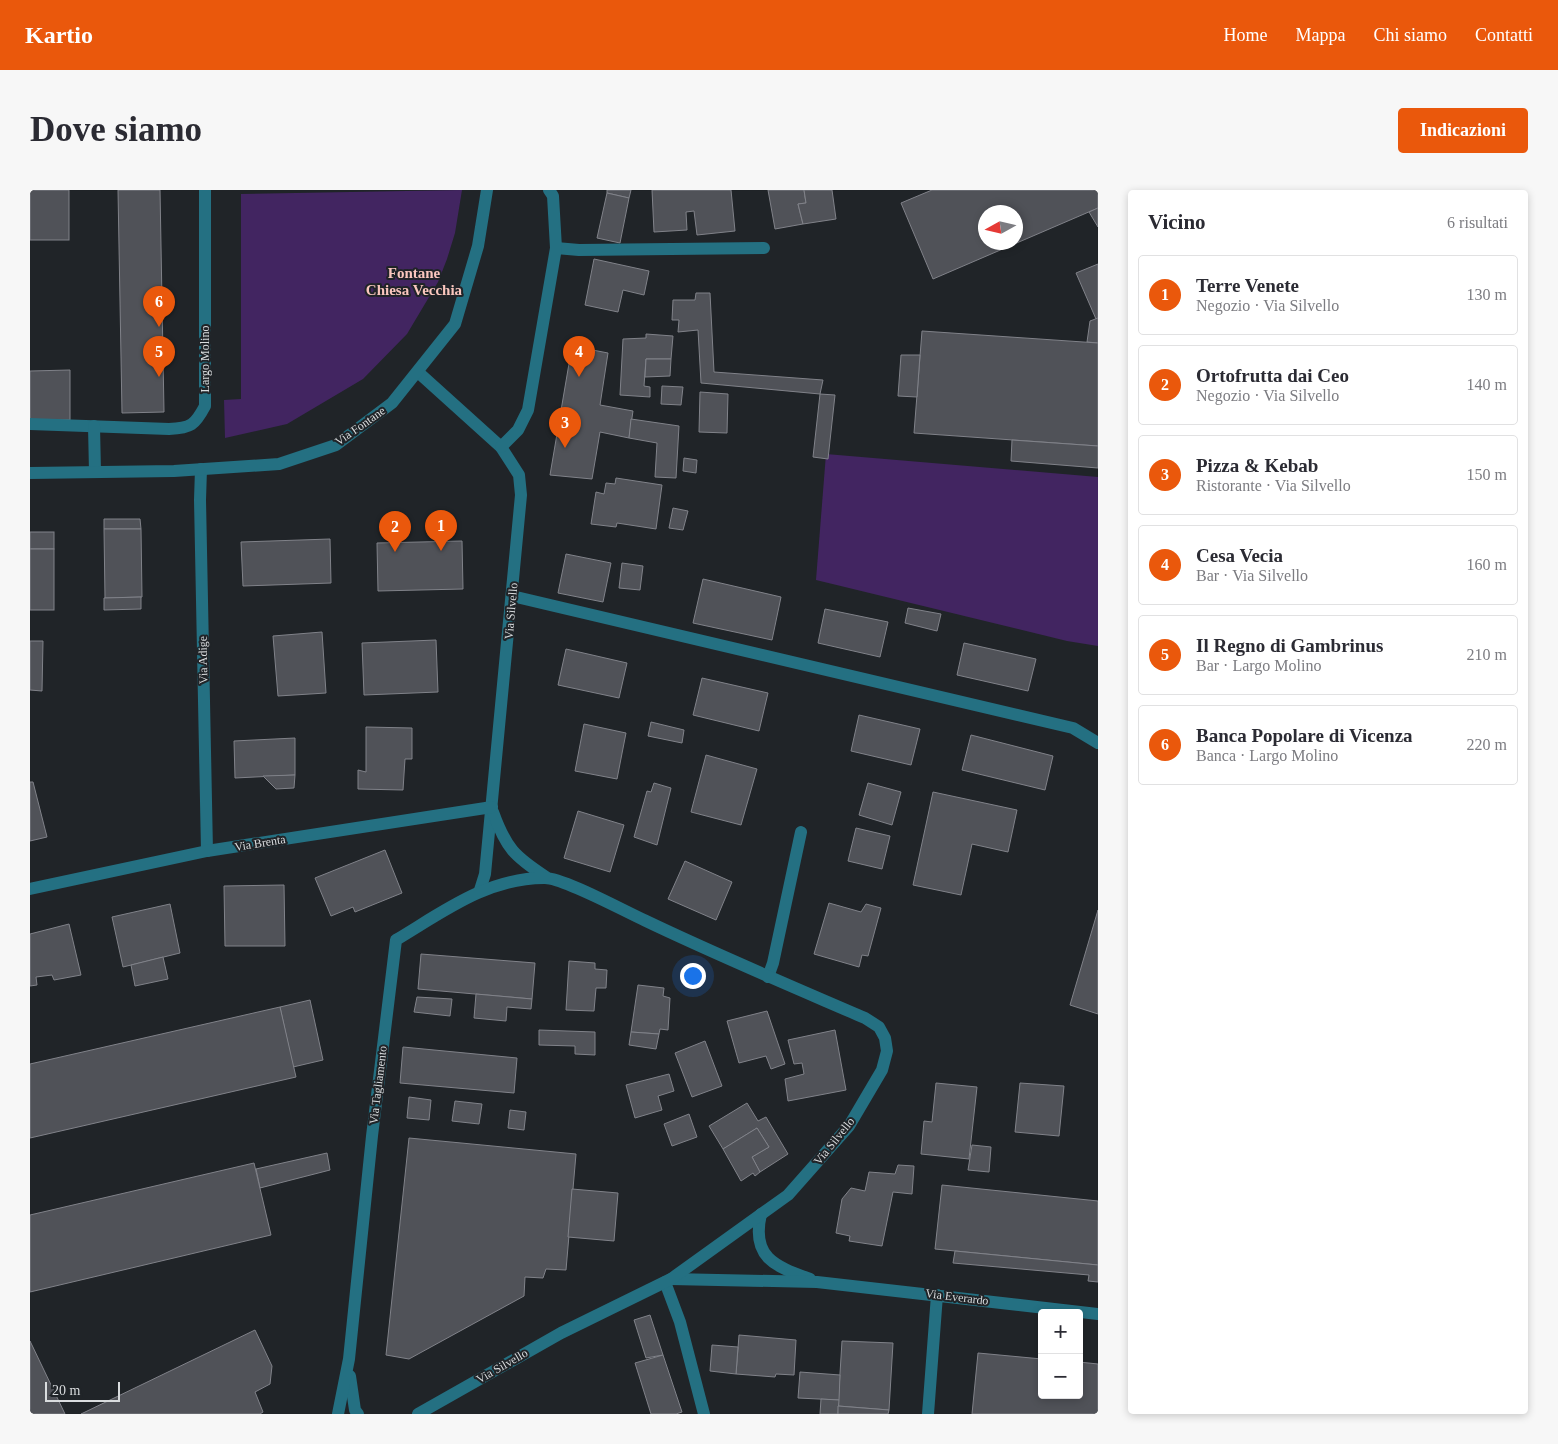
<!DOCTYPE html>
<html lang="it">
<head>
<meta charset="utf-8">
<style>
	body { margin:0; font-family:"Times New Roman",serif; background:#f7f7f7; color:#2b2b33 }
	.controls { position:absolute; right:15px; bottom:15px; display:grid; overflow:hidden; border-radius:5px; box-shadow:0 2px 8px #0003 }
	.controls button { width:45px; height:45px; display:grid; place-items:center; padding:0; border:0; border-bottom:1px solid #e1e1e2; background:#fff; color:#2b2b33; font:25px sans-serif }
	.compass { position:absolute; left:948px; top:15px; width:45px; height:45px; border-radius:50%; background:#fff; box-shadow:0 2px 8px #0003; rotate:262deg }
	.scale { position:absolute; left:15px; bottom:12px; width:75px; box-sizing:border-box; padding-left:5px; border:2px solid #d9dcde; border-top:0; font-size:14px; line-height:18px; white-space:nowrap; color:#d9dcde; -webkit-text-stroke:4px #202428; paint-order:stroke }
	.you { position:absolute; left:662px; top:785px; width:18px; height:18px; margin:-12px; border:4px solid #fff; border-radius:50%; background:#1a73e8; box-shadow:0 0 0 8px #1a73e833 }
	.badge { display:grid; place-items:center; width:32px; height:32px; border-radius:50%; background:#ea580c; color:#fff; font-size:16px; font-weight:700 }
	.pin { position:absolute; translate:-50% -41px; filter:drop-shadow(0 1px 2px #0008) }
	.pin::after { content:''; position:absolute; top:26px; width:18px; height:15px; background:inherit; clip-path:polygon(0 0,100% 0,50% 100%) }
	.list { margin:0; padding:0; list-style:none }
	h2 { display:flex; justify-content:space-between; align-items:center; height:65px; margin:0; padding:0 20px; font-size:21px }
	h2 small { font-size:16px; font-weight:400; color:#7c7c81 }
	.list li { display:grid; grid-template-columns:32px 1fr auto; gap:15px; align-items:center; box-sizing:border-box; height:80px; margin:0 10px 10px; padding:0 10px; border:1px solid #e1e1e2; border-radius:5px }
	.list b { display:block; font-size:19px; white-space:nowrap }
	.list p { margin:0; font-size:16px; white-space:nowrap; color:#7c7c81 }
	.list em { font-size:16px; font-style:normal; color:#7c7c81 }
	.map { position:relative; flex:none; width:1068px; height:1224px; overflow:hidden; border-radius:5px }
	header { display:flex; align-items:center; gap:30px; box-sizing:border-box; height:70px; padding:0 25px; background:#ea580c; color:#fff }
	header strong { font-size:24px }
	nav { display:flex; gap:28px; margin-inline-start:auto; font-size:18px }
	.intro { display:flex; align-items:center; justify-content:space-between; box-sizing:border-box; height:120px; padding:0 30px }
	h1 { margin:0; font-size:35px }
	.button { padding:12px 22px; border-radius:5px; background:#ea580c; color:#fff; font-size:18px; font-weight:700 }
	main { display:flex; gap:30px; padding:0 30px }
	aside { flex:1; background:#fff; border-radius:5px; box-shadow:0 2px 8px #0003 }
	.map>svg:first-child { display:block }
</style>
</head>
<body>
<header>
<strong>Kartio</strong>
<nav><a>Home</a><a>Mappa</a><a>Chi siamo</a><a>Contatti</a></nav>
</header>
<div class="intro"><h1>Dove siamo</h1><a class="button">Indicazioni</a></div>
<main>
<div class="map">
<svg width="1068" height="1224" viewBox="0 0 1068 1224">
	<rect width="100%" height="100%" fill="#202428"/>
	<g fill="#422561">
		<polygon points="432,0 425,43 417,69 408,92 377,144 333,189 257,234 195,248 194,210 211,209 211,4"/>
		<polygon points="796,264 1068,287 1068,456 1037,451 786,390"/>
	</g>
	<g fill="#505258" stroke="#808289" fill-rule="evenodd">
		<rect x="0" y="0" width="39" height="50"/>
		<polygon points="88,0 130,0 134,222 92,223"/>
		<polygon points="577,0 601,0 599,8 577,3"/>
		<polygon points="622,0 701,0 705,41 667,45 664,21 656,22 657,40 624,42"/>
		<polygon points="738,0 774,0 776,13 768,14 773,34 745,39"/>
		<polygon points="774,0 802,0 806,29 773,34 768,14 776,13"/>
		<path d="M 902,0 L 1068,0 L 1068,18 L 903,89 L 871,13 ZM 956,22 L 986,22 L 986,52 L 956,52 Z"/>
		<polygon points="577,3 599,8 590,53 567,48"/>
		<polygon points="1068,18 1068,37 1059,22"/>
		<polygon points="564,69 619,81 614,105 593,100 588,122 555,115"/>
		<polygon points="1068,74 1068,128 1066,129 1046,83"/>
		<polygon points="666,103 680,103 684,182 793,190 790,204 671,193 668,140 648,142 649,130 642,130 643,110 665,110"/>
		<polygon points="1068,128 1068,153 1057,152 1060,131"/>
		<polygon points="892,141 1068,153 1068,256 884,243"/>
		<polygon points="616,144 643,146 641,169 616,169 614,196 620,197 620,207 590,205 593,149 616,148"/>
		<polygon points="542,156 578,163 570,215 603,221 599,248 570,242 562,289 520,285"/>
		<polygon points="871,165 890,165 887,207 868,206"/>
		<polygon points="616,169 641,169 640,186 615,187"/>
		<polygon points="40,180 40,230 0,230 0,181"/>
		<polygon points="632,196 653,197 651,215 631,214"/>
		<polygon points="670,202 698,204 697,243 669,242"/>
		<polygon points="790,204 805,205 798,269 783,267"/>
		<polygon points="601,229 649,236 646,288 625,287 627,253 599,248"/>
		<polygon points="982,250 1068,256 1068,278 981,271"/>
		<polygon points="654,268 667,270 666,283 653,281"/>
		<polygon points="586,288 632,295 626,339 587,333 586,337 561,334 566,302 574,304 576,293 585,294"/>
		<polygon points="643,318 658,321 653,340 639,338"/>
		<polygon points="74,329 110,329 111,339 74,339"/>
		<polygon points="74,339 111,339 112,407 75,408"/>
		<rect x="0" y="342" width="24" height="17"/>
		<polygon points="300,349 301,393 213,396 211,352"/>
		<polygon points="432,351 433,399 348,401 347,353"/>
		<rect x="0" y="359" width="24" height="61"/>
		<polygon points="536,364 581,373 573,412 528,403"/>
		<polygon points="592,373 613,376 610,400 589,398"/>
		<polygon points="673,389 751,407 742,450 663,433"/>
		<polygon points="111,407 111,419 74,420 74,408"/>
		<polygon points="878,418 911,424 907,441 875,433"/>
		<polygon points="795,419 858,432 850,467 788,453"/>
		<polygon points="292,442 296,503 248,506 243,446"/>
		<polygon points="406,450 408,502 334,505 332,453"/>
		<polygon points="0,451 13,451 12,501 0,500"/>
		<polygon points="934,453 1006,469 998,501 927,485"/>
		<polygon points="536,459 597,473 589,508 528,495"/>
		<polygon points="672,488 738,503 729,541 663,525"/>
		<polygon points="829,525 890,539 881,575 821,561"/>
		<polygon points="621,532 654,540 652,553 618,546"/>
		<polygon points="554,534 596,543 587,589 545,581"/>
		<polygon points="336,537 382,538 382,569 375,569 373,600 328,599 328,580 336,582"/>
		<polygon points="941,545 1023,566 1015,600 932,580"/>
		<polygon points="265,548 265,585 205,588 204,551"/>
		<polygon points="676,565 727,579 711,635 661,622"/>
		<polygon points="265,585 264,598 246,599 233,586"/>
		<polygon points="0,592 3,592 17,647 0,651"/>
		<polygon points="624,593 641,598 627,655 604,647 617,601 621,602"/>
		<polygon points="838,593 871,602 862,635 829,625"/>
		<polygon points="903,602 987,620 978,662 942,654 931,705 883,695"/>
		<polygon points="548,621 594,635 580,682 534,668"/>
		<polygon points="826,638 860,646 852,679 818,671"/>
		<polygon points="355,660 372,703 325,722 323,717 301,726 285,688"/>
		<polygon points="655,671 702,692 686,730 638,709"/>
		<polygon points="254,695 255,756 195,756 194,696"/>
		<polygon points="799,713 831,722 836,714 851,718 838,766 832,765 829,777 784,764"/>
		<polygon points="140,714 150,763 93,777 82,727"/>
		<polygon points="1068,720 1068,824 1040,815"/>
		<polygon points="39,734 51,785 24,790 22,785 6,787 7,795 0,796 0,744"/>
		<polygon points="391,764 505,773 502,809 388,799"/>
		<polygon points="133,767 138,789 105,796 101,775"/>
		<polygon points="539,771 565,773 565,779 577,780 576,798 566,798 564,821 536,820"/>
		<polygon points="608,795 634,798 633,806 640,808 638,840 630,839 629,844 601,842"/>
		<polygon points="446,804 502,809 501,819 477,817 476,831 444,828"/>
		<polygon points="387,807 422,809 420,826 384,822"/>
		<polygon points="280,810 293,870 263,877 250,817"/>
		<polygon points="250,817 266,887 0,948 0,874"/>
		<polygon points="737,821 755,874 741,879 736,866 709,873 697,831"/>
		<polygon points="509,840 565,842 565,865 545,864 545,856 509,855"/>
		<polygon points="805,840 816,900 758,911 755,889 774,884 772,873 764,874 758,850"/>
		<polygon points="601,842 629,844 626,859 599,855"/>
		<polygon points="675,851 692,896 662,907 645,863"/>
		<polygon points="373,857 487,868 484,903 370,893"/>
		<polygon points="639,884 644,901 628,906 632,920 605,928 596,895"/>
		<polygon points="906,893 947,897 939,969 891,964 894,931 902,932"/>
		<polygon points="990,893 1034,896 1029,946 985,942"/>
		<polygon points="379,907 401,910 399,930 377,928"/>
		<polygon points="425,911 452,914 449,934 422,931"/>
		<polygon points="717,913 728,931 736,927 758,964 730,982 722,967 739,957 727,938 693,959 679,936"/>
		<polygon points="480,920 496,922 494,940 478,938"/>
		<polygon points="659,924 667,947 642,956 634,934"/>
		<polygon points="727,938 739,957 722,967 730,982 725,986 723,983 711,991 693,959"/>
		<polygon points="379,948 546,964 536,1080 516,1079 513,1088 495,1087 494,1106 379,1169 356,1165"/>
		<polygon points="942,955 961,957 959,982 938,980"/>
		<polygon points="297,963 300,980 230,998 226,979"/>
		<polygon points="224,973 241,1045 0,1102 0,1025"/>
		<polygon points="868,975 884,976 882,1004 863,1002 852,1056 819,1051 820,1046 806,1043 812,1009 821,998 835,1001 839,982 865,984"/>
		<polygon points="912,995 1068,1011 1068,1075 905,1059"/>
		<polygon points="542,999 588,1003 584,1051 538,1047"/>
		<polygon points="925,1061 1068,1075 1068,1092 1058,1091 1059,1085 923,1073"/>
		<polygon points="620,1125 633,1165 616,1168 604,1130"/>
		<polygon points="225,1140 242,1176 240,1194 225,1202 233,1222 230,1224 51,1224"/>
		<polygon points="709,1145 766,1150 764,1185 746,1184 745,1187 706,1184"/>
		<polygon points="0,1151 35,1224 0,1224"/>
		<polygon points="812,1151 863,1153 859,1220 808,1216"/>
		<polygon points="682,1155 708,1157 706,1184 680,1181"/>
		<polygon points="948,1163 1012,1169 1012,1205 1049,1205 1049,1172 1068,1174 1068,1224 942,1224"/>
		<polygon points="633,1165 652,1222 646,1224 621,1224 605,1173"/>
		<polygon points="770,1182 810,1185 809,1210 768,1208"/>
		<polygon points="791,1209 809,1210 808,1224 790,1224"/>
		<polygon points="808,1216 859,1220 858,1224 808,1224"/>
	</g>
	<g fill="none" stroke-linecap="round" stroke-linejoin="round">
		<g stroke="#247082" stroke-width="12">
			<polyline points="526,58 549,60 734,58"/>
			<polyline points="389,183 471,257 489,285 491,305 455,684 450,700"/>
			<path d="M 0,234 L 139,239 C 161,238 165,235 175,216 L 175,0"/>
			<polyline points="64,236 65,282"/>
			<polyline points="471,257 488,240 498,220 526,58 523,6 519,0"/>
			<polyline points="171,279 170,310 177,661"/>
			<polyline points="0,283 144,281 249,274 306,255 362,213 425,134 448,56 457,0"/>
			<polyline points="482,406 1043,538 1068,553"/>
			<path d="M 463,622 C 476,658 484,666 516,687"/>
			<polyline points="0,699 177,661 462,617"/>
			<polyline points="738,787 743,773 771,642"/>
			<path d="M 731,1024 C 721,1067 744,1076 780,1089"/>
			<polyline points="641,1089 787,1092 1068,1124"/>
			<polyline points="635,1092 650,1132 674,1224"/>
			<polyline points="320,1186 325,1220 328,1224"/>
			<path d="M 308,1224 L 319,1169 L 342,946 L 366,750 C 413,722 457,688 514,688 C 532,687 594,721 614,730 C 687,765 761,796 835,828 L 849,837 L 855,848 L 857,861 L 852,880 L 819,936 L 758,1005 L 641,1089 L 531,1143 L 388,1224"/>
			<polyline points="898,1224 907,1105"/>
		</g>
	</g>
	<g text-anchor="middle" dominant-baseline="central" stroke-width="4" stroke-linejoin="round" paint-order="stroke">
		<g font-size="12" fill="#d9dcde" stroke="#202428">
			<text transform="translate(175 169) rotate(-90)">Largo Molino</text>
			<text transform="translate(330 236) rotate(-35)">Via Fontane</text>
			<text transform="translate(481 421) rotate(-85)">Via Silvello</text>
			<text transform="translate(173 470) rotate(-91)">Via Adige</text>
			<text transform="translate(230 653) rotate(-9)">Via Brenta</text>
			<text transform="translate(348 895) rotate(-83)">Via Tagliamento</text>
			<text transform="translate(804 951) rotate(-51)">Via Silvello</text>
			<text transform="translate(927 1107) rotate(7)">Via Everardo</text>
			<text transform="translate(472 1176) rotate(-30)">Via Silvello</text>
		</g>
		<g font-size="15" font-weight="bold" fill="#fac7be" stroke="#202428">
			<text x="384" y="83">Fontane<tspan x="384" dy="17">Chiesa Vecchia</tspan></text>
		</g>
	</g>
</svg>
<div class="controls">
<button>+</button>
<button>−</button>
</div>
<svg class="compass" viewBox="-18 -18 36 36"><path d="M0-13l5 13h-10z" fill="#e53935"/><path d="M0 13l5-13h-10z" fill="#7c7c81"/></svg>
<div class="scale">20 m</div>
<div class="you"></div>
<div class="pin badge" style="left:411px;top:361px">1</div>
<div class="pin badge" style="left:365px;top:362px">2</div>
<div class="pin badge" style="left:535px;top:258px">3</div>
<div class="pin badge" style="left:549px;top:187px">4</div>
<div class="pin badge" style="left:129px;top:187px">5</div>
<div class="pin badge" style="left:129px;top:137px">6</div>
</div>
<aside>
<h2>Vicino<small>6 risultati</small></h2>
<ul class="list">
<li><span class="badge">1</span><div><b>Terre Venete</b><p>Negozio · Via Silvello</p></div><em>130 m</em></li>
<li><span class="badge">2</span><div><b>Ortofrutta dai Ceo</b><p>Negozio · Via Silvello</p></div><em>140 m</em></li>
<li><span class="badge">3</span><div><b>Pizza &amp; Kebab</b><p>Ristorante · Via Silvello</p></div><em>150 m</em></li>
<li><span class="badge">4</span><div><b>Cesa Vecia</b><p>Bar · Via Silvello</p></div><em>160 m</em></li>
<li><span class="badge">5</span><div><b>Il Regno di Gambrinus</b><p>Bar · Largo Molino</p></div><em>210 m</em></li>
<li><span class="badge">6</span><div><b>Banca Popolare di Vicenza</b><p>Banca · Largo Molino</p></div><em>220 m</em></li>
</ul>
</aside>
</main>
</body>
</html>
